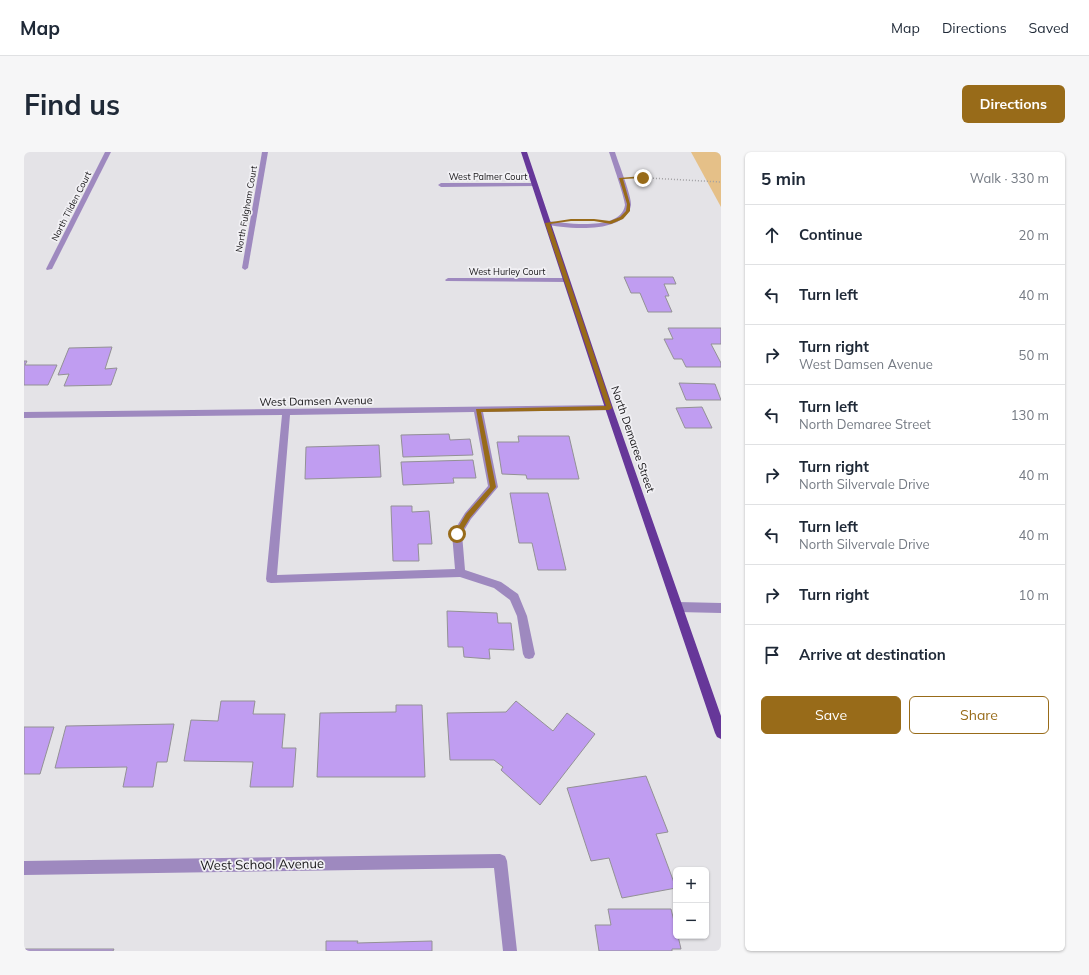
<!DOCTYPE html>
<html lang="en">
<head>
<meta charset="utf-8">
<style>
	body { margin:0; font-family:Mulish,sans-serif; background:#f6f6f7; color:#1f2937 }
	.controls { position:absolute; right:12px; bottom:12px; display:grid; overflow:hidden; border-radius:6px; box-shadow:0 1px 3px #0004 }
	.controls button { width:36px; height:36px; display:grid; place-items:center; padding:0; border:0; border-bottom:1px solid #e0e1e3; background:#fff; color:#1f2937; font:20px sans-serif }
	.stop { position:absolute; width:12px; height:12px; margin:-9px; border:3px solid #986b19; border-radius:50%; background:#fff }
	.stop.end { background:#986b19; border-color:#fff; box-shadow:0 1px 4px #0008 }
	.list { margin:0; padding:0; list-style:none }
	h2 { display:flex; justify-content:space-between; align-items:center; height:52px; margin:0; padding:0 16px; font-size:17px }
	h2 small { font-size:13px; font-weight:400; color:#747a83 }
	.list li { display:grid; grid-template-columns:26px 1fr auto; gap:12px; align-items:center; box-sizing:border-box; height:60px; padding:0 16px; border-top:1px solid #e0e1e3 }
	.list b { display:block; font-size:15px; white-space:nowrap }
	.list p { margin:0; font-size:13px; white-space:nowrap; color:#747a83 }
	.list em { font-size:13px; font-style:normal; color:#747a83 }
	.actions { display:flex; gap:8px; padding:12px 16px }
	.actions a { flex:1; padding:9px 0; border:1px solid #986b19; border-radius:6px; text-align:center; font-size:14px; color:#986b19 }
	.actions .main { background:#986b19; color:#fff }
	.icon { flex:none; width:22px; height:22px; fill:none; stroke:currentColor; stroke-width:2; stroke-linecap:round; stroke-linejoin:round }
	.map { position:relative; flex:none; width:697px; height:799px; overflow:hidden; border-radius:6px }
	header { display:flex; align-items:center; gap:24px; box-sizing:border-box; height:56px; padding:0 20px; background:#fff; border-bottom:1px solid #e0e1e3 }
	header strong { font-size:19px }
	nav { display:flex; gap:22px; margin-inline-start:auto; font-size:14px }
	.intro { display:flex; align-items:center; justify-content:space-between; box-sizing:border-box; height:96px; padding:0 24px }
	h1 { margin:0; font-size:28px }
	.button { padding:10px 18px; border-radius:6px; background:#986b19; color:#fff; font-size:14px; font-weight:700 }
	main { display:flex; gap:24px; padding:0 24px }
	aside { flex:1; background:#fff; border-radius:6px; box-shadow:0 1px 3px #0004 }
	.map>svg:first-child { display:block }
</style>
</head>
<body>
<header>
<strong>Map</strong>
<nav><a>Map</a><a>Directions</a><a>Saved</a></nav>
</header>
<div class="intro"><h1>Find us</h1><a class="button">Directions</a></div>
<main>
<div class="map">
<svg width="697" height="799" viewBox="0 0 697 799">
	<rect width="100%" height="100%" fill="#e4e3e7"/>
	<polygon fill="#e5c088" points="667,0 697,0 697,55"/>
	<g fill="#c09df1" stroke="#939195">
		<polygon points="600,125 649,125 652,132 640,132 645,144 641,144 648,160 624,160 616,141 607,141"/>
		<polygon points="644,176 697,176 697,192 687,192 697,211 697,215 662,215 658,207 650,207 640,187 649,187"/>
		<polygon points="88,195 81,217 93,216 87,233 40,234 45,222 34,223 45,196"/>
		<polygon points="0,209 3,209 1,213 33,213 24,233 0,233"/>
		<polygon points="655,231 691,232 697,248 662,248"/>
		<polygon points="678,255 688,276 661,276 652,256"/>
		<polygon points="425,282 426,288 446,287 449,303 379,305 377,283"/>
		<polygon points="494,284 545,284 555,327 503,327 502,323 478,322 473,290 495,290"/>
		<polygon points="355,293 357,325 281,327 282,295"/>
		<polygon points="449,308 452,326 429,326 430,331 379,333 377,310"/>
		<polygon points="486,341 524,341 542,418 514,418 508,391 495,391"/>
		<polygon points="367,354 388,354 388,360 405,359 408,392 394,392 395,409 369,409"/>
		<polygon points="423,459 473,461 474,471 487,471 490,498 465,497 466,507 440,505 439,495 424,495"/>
		<polygon points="197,549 231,549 229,562 261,562 258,596 272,596 269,635 226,635 229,610 160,609 167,568 194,569"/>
		<polygon points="492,549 529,579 543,561 571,582 516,653 477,618 479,615 470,608 426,608 423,561 482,560"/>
		<polygon points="372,553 398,553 401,625 293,625 296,561 372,560"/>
		<polygon points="150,572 143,610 133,610 129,635 99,635 103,615 31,616 42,574"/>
		<polygon points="0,575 30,575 16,622 0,622"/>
		<polygon points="622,624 644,680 632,682 652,736 598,746 585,706 567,709 543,636"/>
		<polygon points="584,757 647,757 652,777 652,784 654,784 657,797 648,797 648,799 575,799 571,773 587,773"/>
		<polygon points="302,789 334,789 333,791 408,789 408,799 302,799"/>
		<polygon points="0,797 90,797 89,799 0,799"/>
	</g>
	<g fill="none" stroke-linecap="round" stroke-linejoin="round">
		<polyline stroke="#a09fa2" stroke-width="1.5" stroke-dasharray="1 2" stroke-linecap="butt" points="611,27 625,26 697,30"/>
		<g fill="#9e89bf" fill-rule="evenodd">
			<polygon points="81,0 87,0 28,117 23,118 22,117"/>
			<polygon points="238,0 244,0 224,116 221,118 218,116"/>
			<path d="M 585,0 L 591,0 C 594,10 608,45 607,53 C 602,83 541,77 521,72 L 521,70 L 523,69 C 541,71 597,80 601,53 C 601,47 588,9 585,0 Z"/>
			<polygon points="511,31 514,33 513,34 417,35 414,33 417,31"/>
			<polygon points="424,126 543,126 546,128 543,130 422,129 421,128"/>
			<path d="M 585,253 L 589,256 L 588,258 L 459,260 L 474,335 L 447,367 L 438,382 L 441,418 L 477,430 L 494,442 L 503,464 L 511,502 L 509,506 L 505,507 L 501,506 L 499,502 L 493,464 L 486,448 L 470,436 L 436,425 L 247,431 L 243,430 L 242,427 L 258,263 L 0,266 L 0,260 ZM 450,260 L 464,334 L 441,361 L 428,382 L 431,417 L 253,423 L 266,263 Z"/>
			<polygon points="654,450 697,451 697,461 654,460 650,458 649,455 650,452"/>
			<polygon points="476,702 481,704 483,709 493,799 479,799 470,716 0,723 0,709"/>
		</g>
		<polygon fill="#663799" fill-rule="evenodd" points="497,0 503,0 589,256 697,564 697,587 693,585 691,581 581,256"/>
	</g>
	<polygon fill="#986b19" points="619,24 620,26 599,27 606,52 606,59 599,67 587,72 570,69 547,69 526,72 588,256 585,258 457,260 472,335 446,366 435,384 431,384 430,382 442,362 466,335 452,257 582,254 521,71 547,67 570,67 586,69 596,65 602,59 603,52 595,26"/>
	<g text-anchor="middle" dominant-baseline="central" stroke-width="3.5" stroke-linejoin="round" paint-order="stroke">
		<g font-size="9" fill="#161517" stroke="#f1f0f4">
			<text x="464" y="24">West Palmer Court</text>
			<text transform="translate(47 54) rotate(-63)">North Tilden Court</text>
			<text transform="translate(222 57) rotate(-80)">North Fulgham Court</text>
			<text x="483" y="119">West Hurley Court</text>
		</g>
		<g font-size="11" fill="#161517" stroke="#f1f0f4">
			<text transform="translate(292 249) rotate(-1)">West Damsen Avenue</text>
			<text transform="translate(609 287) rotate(71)">North Demaree Street</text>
		</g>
		<g font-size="13" fill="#161517" stroke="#f1f0f4">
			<text transform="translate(238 712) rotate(-1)">West School Avenue</text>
		</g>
	</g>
</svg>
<div class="controls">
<button>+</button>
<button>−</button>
</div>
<div class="stop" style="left:433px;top:382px"></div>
<div class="stop end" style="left:619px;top:26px"></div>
</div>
<aside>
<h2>5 min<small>Walk · 330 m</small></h2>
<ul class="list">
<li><svg class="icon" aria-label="ahead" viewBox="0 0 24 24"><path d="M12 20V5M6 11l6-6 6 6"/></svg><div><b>Continue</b></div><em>20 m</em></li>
<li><svg class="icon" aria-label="left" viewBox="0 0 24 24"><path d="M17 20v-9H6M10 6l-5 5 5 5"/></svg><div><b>Turn left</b></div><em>40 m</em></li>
<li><svg class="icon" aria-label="right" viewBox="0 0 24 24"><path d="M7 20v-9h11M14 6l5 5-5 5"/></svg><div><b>Turn right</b><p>West Damsen Avenue</p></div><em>50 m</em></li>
<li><svg class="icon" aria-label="left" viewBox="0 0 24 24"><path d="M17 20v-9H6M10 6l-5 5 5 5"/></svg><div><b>Turn left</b><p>North Demaree Street</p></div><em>130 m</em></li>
<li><svg class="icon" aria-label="right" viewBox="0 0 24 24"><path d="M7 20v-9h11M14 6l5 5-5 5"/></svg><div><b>Turn right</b><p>North Silvervale Drive</p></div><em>40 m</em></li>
<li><svg class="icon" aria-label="left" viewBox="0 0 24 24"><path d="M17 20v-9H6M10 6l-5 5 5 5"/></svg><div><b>Turn left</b><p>North Silvervale Drive</p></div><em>40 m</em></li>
<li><svg class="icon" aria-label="right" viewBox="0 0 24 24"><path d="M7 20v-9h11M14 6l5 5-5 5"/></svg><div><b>Turn right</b></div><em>10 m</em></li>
<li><svg class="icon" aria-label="arrive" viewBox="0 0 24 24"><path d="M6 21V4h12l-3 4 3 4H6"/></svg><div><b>Arrive at destination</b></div></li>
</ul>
<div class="actions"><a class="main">Save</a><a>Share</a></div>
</aside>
</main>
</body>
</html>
